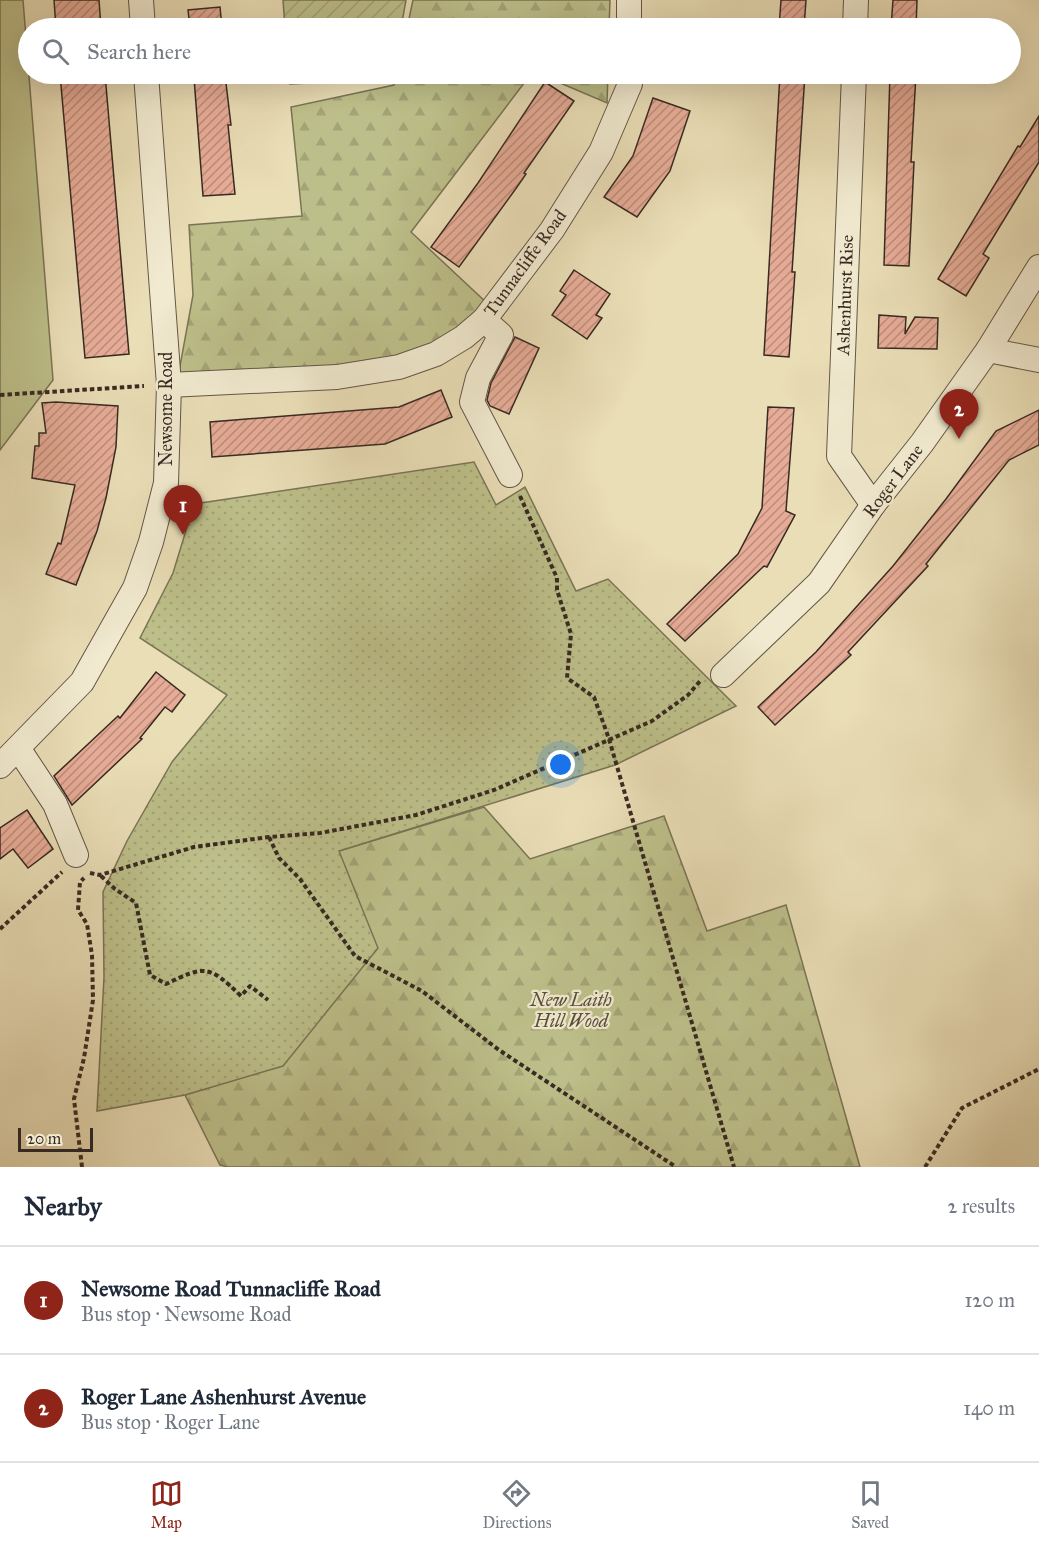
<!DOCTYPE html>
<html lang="en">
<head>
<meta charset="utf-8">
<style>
	body { margin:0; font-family:"IM FELL Great Primer",serif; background:#f2f2f3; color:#1f2937 }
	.scale { position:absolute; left:18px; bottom:15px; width:75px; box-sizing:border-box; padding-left:6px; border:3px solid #382a22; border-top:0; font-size:16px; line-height:21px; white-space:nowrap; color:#382a22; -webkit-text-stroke:4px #f1ead0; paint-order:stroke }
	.you { position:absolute; left:561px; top:765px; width:21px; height:21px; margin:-15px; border:4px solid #fff; border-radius:50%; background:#1a73e8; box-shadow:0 0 0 9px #1a73e833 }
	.badge { display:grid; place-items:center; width:39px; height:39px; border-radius:50%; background:#8f2418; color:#fff; font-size:20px; font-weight:700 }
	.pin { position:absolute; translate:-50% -50px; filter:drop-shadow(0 2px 3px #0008) }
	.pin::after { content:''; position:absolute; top:32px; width:21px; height:18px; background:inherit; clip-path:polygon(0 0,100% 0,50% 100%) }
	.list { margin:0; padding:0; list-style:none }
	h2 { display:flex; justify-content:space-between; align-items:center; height:78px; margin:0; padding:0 24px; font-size:26px }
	h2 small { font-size:20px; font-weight:400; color:#747a83 }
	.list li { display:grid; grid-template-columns:39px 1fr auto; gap:18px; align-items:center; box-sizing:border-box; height:108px; padding:0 24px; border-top:2px solid #e0e1e3 }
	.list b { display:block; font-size:22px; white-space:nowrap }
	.list p { margin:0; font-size:20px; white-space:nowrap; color:#747a83 }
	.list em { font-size:20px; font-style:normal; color:#747a83 }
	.icon { flex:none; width:33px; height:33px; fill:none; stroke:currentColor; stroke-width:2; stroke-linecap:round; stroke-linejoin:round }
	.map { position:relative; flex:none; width:1039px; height:1167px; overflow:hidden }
	.search { position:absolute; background:#fff; box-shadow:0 6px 24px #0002; left:18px; right:18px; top:18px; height:66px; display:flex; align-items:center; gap:15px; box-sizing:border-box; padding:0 21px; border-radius:33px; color:#747a83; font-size:22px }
	.sheet { height:294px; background:#fff }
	nav { display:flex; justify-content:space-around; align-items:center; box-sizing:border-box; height:84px; border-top:2px solid #e0e1e3; background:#fff; font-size:16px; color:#747a83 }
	nav a { display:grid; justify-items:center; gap:3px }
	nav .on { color:#8f2418 }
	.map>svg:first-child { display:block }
</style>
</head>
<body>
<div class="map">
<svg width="1039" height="1167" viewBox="0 0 1039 1167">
	<defs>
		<pattern id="forest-firs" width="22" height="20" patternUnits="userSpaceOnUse" patternTransform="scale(1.5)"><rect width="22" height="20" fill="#bdbf8a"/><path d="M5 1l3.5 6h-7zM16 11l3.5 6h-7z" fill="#a3a477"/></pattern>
		<pattern id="park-dots" width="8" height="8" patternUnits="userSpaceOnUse" patternTransform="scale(1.5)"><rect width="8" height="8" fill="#bdbf8a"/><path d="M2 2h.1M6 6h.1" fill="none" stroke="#a3a477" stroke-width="1.8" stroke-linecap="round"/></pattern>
		<pattern id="garden-furrows" width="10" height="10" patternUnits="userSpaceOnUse" patternTransform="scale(1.5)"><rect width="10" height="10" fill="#bdbf8a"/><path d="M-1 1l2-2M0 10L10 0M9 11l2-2" fill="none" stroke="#a3a477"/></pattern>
		<pattern id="building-hatch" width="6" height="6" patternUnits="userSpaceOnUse" patternTransform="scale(1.5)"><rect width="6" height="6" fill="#e7ac97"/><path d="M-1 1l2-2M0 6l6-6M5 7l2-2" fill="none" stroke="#bc8c7b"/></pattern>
	</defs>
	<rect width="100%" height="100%" fill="#eadeb7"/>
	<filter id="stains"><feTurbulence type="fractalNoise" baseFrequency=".00333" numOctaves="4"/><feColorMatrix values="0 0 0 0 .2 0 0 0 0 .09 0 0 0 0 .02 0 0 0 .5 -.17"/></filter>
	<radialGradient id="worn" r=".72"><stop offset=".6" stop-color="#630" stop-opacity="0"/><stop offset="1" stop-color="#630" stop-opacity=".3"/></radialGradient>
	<polygon fill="#bdbf8a" stroke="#7a7456" stroke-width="1.5" points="0,0 23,0 53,380 0,450"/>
	<g fill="url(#forest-firs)" stroke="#7a7456" stroke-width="1.5">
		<polygon points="413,0 610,0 609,28 407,28"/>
		<polygon points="397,74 531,74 411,232 489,305 436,347 332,370 178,377 193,295 189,225 302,216 291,107 394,85"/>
		<polygon points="539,74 608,74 607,103"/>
		<polygon points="484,807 530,859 664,816 707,931 786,905 860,1167 228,1167 220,1165 185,1095 283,1065 339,851"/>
	</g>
	<polygon fill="url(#park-dots)" stroke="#7a7456" stroke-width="1.5" points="474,462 496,505 525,487 576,591 608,579 736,706 615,765 339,851 378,948 283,1066 185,1095 97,1111 104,977 103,892 127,841 172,762 227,695 140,638 173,573 194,504"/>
	<g fill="url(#garden-furrows)" stroke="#7a7456" stroke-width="1.5">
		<polygon points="283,0 406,0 401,28 285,28"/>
		<polygon points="289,74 393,74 392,79 290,84"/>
	</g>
	<g fill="url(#building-hatch)" stroke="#382a22" stroke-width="1.5">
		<polygon points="54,0 99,0 101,28 56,28"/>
		<polygon points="781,0 806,0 804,28 779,28"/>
		<polygon points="893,0 917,0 916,28 891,28"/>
		<polygon points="220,7 222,28 190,28 188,10"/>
		<polygon points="60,74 105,74 129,354 85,358"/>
		<polygon points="780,74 805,74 792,272 795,272 789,357 764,355"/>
		<polygon points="890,74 916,74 911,162 914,162 909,266 884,265"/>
		<polygon points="225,75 231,125 228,125 235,194 203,196 194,78"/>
		<polygon points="545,82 574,101 524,173 526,174 517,187 459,267 431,247 478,183"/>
		<polygon points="653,98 690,111 670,171 637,217 604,197 633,156"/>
		<polygon points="1039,116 1039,162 983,254 989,258 966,296 938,279 1018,146 1020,147"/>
		<polygon points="574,270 610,294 596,315 602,318 587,339 552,315 566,295 560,291"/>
		<polygon points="879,315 906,317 905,334 915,317 938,318 937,349 878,348"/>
		<polygon points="515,337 539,348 509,414 490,406 487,400 491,383"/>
		<polygon points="441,390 452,417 385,444 212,457 210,422 399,407"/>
		<polygon points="56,402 118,406 116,447 106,498 97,531 76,585 46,574 58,543 61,544 75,485 32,478 35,446 39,446 39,433 46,433 42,403"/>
		<polygon points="768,407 794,408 786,511 795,515 767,567 764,566 685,641 667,624 738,554 762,508"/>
		<polygon points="1039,410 1039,445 1009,460 926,564 928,566 848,652 851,655 775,725 758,707 816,652 893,566 946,499 996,431"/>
		<polygon points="156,672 185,695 172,712 165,707 140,738 142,739 72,805 54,776 118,716 120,718"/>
		<polygon points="27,810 53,849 28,868 13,849 0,859 0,828"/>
	</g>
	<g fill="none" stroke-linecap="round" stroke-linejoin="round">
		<g stroke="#645747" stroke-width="26">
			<g id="minor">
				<polyline points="141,0 143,28"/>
				<polyline points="629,0 629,28"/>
				<polyline points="855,28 856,0"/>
				<polyline points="854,74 839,456 873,505"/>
				<polyline points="484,320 501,335 478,378 472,402 510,475"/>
				<polyline points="988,350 1039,360"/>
				<polyline points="169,385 337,377 399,367 436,354 464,337 484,320 552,230 601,152 630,84 630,74"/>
				<polyline points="723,675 819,583 873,505 922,443 988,350 1039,267"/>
				<polyline points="18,748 55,804 76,855"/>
				<polyline points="0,766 82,682 135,588 151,542 166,483 169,385 146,74"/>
			</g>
		</g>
		<g stroke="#382a22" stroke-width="4" stroke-dasharray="4.5 3" stroke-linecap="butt">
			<polyline points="0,395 144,386"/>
			<polyline points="520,496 557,578 557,590 571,634 567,678 594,697 609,739 734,1167"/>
			<polyline points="269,837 279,858 300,879 355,956 422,991 499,1050 676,1167"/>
			<polyline points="90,873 100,875 194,847 269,837 320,833 416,815 494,790 652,721 688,695 701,680"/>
			<path d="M 101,876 L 115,889 L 136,903 L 150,975 L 166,984 C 205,965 209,965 241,996 L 250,986 L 268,1000"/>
			<polyline points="0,929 62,872"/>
			<polyline points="82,1167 74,1099 84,1058 93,1000 92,955 87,924 78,910 80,882 84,878"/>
			<polyline points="925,1167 962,1108 1039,1069"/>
		</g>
		<use href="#minor" stroke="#f1ead0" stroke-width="24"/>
	</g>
	<g text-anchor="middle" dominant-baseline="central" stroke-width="4.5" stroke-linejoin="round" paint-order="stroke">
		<g font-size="18" fill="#382a22" stroke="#f1ead0">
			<text transform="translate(525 263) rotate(-54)">Tunnacliffe Road</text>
			<text transform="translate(845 295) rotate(-88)">Ashenhurst Rise</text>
			<text transform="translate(166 409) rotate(-90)">Newsome Road</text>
			<text transform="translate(893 481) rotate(-53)">Roger Lane</text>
		</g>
		<g font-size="18" font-style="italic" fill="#594f3c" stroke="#f1ead0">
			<text x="571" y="1000">New Laith<tspan x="571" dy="21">Hill Wood</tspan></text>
		</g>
	</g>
	<rect width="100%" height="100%" filter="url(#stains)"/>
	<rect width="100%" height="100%" fill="url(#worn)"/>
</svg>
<div class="scale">20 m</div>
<div class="you"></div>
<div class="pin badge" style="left:183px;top:535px">1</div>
<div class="pin badge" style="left:959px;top:439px">2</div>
<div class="search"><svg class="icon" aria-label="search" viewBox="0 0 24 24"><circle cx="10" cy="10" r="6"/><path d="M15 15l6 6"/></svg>Search here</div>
</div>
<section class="sheet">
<h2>Nearby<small>2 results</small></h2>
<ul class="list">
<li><span class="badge">1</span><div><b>Newsome Road Tunnacliffe Road</b><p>Bus stop · Newsome Road</p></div><em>120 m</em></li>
<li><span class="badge">2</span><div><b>Roger Lane Ashenhurst Avenue</b><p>Bus stop · Roger Lane</p></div><em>140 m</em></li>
</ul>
</section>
<nav>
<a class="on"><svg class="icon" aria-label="map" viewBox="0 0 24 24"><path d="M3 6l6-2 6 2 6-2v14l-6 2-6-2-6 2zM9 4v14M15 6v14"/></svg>Map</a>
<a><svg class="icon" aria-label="directions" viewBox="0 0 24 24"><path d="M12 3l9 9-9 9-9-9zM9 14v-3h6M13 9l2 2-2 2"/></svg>Directions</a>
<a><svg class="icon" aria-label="saved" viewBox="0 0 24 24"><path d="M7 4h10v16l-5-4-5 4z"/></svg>Saved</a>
</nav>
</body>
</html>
